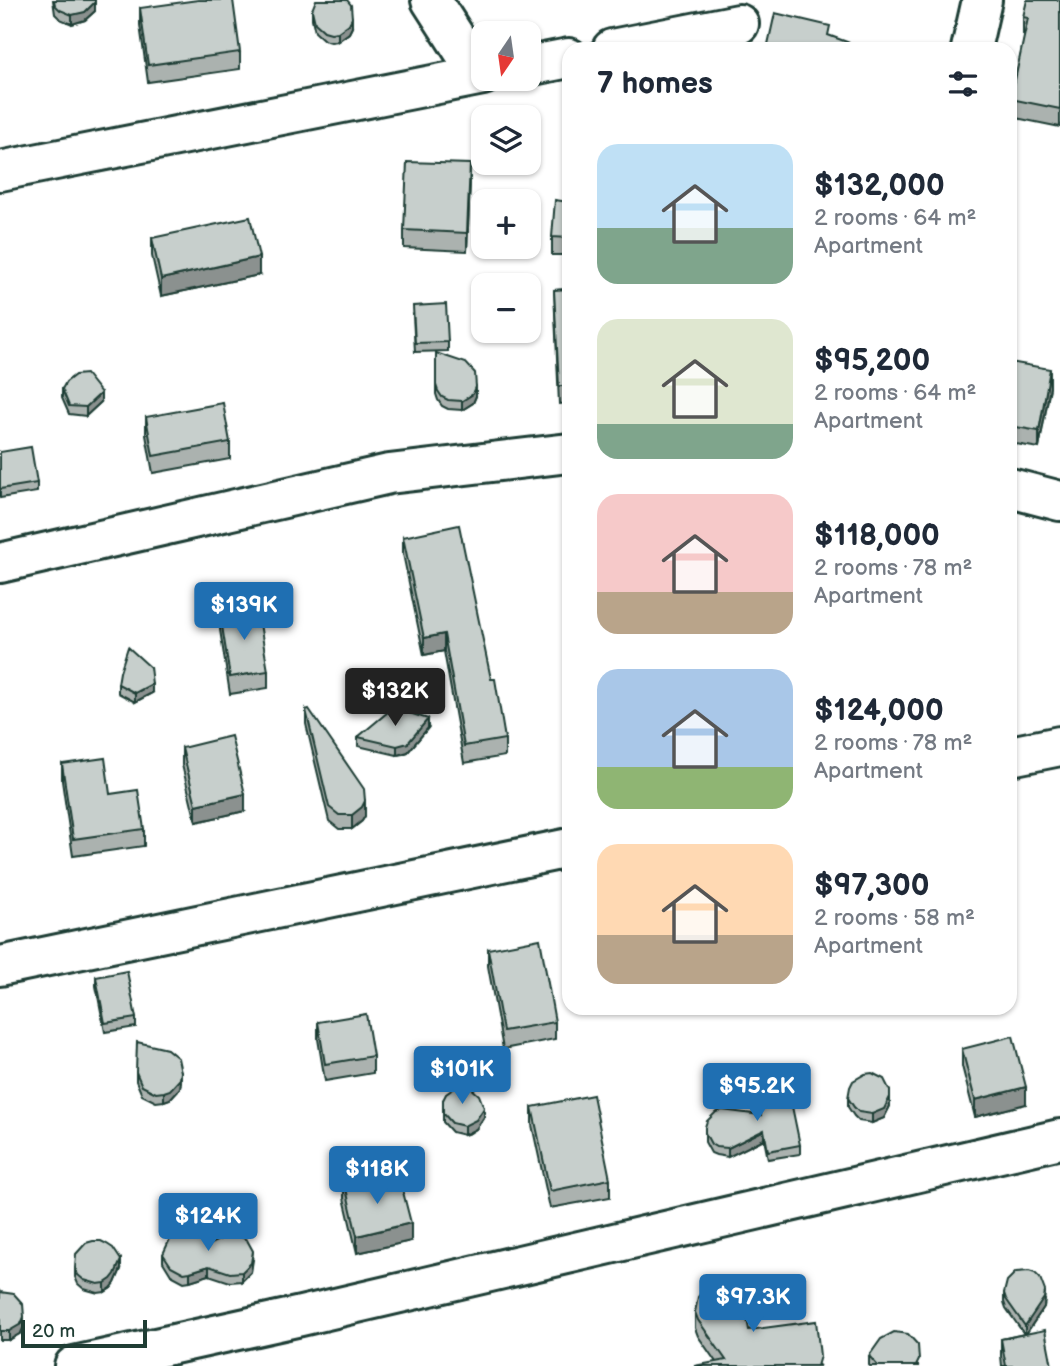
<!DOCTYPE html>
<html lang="en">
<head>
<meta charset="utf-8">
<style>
  :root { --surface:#fff; --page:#f2f2f3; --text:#1f2937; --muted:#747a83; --accent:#1f6fb2 }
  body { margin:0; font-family:"Balsamiq Sans",sans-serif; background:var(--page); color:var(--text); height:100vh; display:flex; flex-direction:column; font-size:26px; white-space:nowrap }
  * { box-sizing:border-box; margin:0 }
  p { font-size:23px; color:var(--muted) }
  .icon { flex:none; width:38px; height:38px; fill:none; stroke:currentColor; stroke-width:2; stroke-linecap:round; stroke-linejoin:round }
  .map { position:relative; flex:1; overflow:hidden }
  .drawer { position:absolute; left:562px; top:42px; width:455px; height:973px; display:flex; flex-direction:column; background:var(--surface); border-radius:21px; box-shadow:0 2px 5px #0004 }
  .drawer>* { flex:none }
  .needle { width:46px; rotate:193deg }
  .tools { position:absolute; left:471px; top:21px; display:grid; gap:14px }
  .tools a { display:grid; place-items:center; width:70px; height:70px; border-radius:14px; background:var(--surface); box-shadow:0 2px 5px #0004; font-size:35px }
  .scale { position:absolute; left:21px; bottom:18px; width:126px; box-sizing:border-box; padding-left:7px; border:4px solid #1f3d34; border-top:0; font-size:19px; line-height:24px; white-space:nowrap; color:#1f3d34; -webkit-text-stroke:5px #fff; paint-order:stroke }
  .price { position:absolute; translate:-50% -60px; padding:0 16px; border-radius:7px; background:var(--accent); color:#fff; font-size:23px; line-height:46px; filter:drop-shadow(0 2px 4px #0008) }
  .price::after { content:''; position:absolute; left:50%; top:42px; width:21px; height:16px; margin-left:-10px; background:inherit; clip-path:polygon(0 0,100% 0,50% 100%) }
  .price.current { background:#222; color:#fff }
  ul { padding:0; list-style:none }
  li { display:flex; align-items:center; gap:21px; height:175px; padding:0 35px }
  li span { display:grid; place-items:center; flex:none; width:196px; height:140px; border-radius:21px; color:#555 }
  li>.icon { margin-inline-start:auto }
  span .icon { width:84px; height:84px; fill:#fffc; stroke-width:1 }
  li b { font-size:30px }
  h2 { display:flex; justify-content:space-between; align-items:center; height:84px; padding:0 35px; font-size:30px }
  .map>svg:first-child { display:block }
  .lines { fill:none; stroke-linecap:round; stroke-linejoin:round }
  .street-casing { stroke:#1f3d34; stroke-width:44 }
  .street { stroke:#fff; stroke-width:38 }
  .wall { fill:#abb2af; stroke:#1f3d34; stroke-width:2 }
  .shaded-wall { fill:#8b918f; stroke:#1f3d34; stroke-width:2 }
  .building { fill:#c7cfcc; stroke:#1f3d34; stroke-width:2 }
</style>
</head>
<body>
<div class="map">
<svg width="1060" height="1366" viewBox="0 0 1060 1366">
  <rect width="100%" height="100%" fill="#fff"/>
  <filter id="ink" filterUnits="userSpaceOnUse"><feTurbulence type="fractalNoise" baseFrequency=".0143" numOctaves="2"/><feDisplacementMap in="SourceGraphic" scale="14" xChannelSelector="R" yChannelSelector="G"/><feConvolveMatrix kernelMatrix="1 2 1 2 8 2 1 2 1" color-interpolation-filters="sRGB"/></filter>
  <g filter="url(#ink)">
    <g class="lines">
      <!-- street casing -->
      <g class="street-casing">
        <path id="street" d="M431 0 479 75
          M612 49 739 24
          M971 49 982 0
          M528 66 569 58
          M0 171 483 75
          M1010 488 1060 501
          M0 563 389 474 569 453
          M1010 756 1060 746
          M0 966 569 848
          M74 1366 301 1316 1060 1139"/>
      </g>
      <!-- street -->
      <use href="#street" class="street"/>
    </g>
    <!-- wall -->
    <path class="wall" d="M53 0H95V11L85 20 72 24 60 19 55 14Z
      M1060 0V127L1011 117V99L1025 35H1023V17Z
      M140 8 240 52V69L148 82 140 25Z
      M312 10 352 27 349 33 338 41 331 42 324 40 315 32 312 19Z
      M470 181 467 251 404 248V230Z
      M569 202V255H552V237Z
      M152 238 259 275 161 296 152 256Z
      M569 289V403L559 404 554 290Z
      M413 315 448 342V351L415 352Z
      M436 353 476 396 473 403 462 410 448 409 442 406 438 400 436 394Z
      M1010 362 1050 387 1039 448 1010 443Z
      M62 389 101 402 86 416 69 414 62 398Z
      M146 417 230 442V459L153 473 146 435Z
      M0 452 37 483V492L0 498Z
      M403 537 491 679 505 739V756L464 763 444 651 424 655 403 554Z
      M220 613 268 671V688L230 694 220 630Z
      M118 684 152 693 135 702 118 693Z
      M306 710 365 816 362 821 352 829H339L329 821 306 724Z
      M428 728 408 752 403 754 397 755 358 746V737Z
      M182 748 245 811 196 822 182 765Z
      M62 764 110 794 144 829V846L73 856 62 781Z
      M488 949 555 1022V1039L503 1049 488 966Z
      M96 977 136 1018V1027L105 1032 96 986Z
      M318 1022 373 1056V1073L325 1081 318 1039Z
      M962 1049 1026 1104 975 1117 962 1066Z
      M136 1072 181 1081 180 1088 170 1099 164 1101 156 1102 142 1095 136 1081Z
      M890 1091V1106L884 1118 872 1123 859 1121 854 1116 848 1107V1098Z
      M757 1092 800 1145V1154L768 1159 764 1139 728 1157 716 1155 711 1153 705 1142V1127L759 1115 757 1101Z
      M443 1100 484 1117 476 1129 470 1133 464 1135 452 1132 443 1122Z
      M532 1107 610 1179V1197L550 1208 532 1125Z
      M344 1180 411 1241 357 1253 344 1198Z
      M210 1244 253 1260 251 1272 242 1281 230 1282 209 1275 190 1281 184 1282 171 1275 163 1262V1254Z
      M75 1268 121 1269 115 1283 111 1288 105 1292 98 1293 84 1289 78 1284 75 1277Z
      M0 1292 24 1326 21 1333 9 1340H0Z
      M1004 1293 1045 1300 1044 1307 1026 1334 1052 1366H1002L1001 1356V1339L1024 1334 1006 1308 1004 1302Z
      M695 1312 749 1330 820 1366 716 1362 698 1336 695 1328Z
      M869 1356 919 1366H870L869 1365Z"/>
    <!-- shaded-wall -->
    <path class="shaded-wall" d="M95 2V11L85 20 72 24V15Z
      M352 18V27L349 33 338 41V32Z
      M470 164V181L467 251V233Z
      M259 257V275L161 296V279Z
      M1050 369V387L1039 448V431Z
      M476 387V396L473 403 462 410V401Z
      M101 393V402L86 416V407Z
      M444 634V651L424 655V638Z
      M152 684V693L135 702V693Z
      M428 719V728L408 752 397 755V746Z
      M245 794V811L196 822V805Z
      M365 801V816L362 821 352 829V815Z
      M181 1072V1081L180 1088 170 1099 164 1101V1092Z
      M1026 1087V1104L975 1117V1100Z
      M890 1097V1106L884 1118 872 1123V1114Z
      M484 1108V1117L476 1129 464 1135V1126Z
      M764 1130V1139L728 1157V1148Z
      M411 1223V1241L357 1253V1236Z
      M253 1251 251 1272 242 1281V1272Z
      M121 1260V1269L115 1283 111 1288 105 1292V1283Z
      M209 1266V1275L190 1281V1272Z
      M1045 1291 1044 1307 1025 1335V1326Z
      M24 1317V1326L21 1333 9 1340V1331Z"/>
    <!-- building -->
    <path class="building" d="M54 0H95V2L85 12 72 15 60 10 55 5Z
      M198 0H233L240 52 148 65 140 8Z
      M316 0H347L351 5 352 18 349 24 338 32 331 33 324 31 315 23 312 10Z
      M1027 0H1060V109L1011 99 1028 18 1023 17Z
      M775 13 830 26 828 35 855 45 860 49H767Z
      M407 162 470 164 467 233 404 230Z
      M555 200 569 202V238L552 237Z
      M250 217 259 257 161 279 152 238Z
      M569 289V386H559L554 290Z
      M446 304 448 342 415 343 413 306Z
      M436 353 466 363 475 373 476 387 473 394 462 401 448 400 442 397 438 391 436 385Z
      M1010 362 1050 369 1039 431 1010 426Z
      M86 374 101 393 86 407 69 406 62 389 66 382 75 375Z
      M223 403 230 442 153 456 146 417Z
      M31 447 37 483 0 489V452Z
      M459 525 491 679H495L505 739 464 746 444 634 424 638 403 537Z
      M257 606 268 671 230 677 220 613Z
      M128 647 150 667 152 684 135 693 118 684 120 672Z
      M309 709 364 789 365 801 362 807 352 815H339L329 807 306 710Z
      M400 710 428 719 408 743 397 746 358 737 388 712Z
      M231 736 245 794 196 805 182 748Z
      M105 758 110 794 138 790 144 829 73 839 62 764Z
      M540 939 555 1022 503 1031 488 949Z
      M127 971 136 1018 105 1023 96 977Z
      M366 1014 373 1056 325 1064 318 1022Z
      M1013 1036 1026 1087 975 1100 962 1049Z
      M137 1042 167 1049 178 1058 181 1072 180 1079 170 1090 164 1092 156 1093 142 1086 136 1072Z
      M872 1073 884 1079 890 1091V1097L884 1109 872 1114 859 1112 854 1107 848 1098 850 1087 853 1081 865 1074Z
      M462 1086 471 1088 479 1095 484 1108 476 1120 464 1126 452 1123 443 1113V1100L446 1094 456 1087Z
      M788 1087 800 1145 768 1151 764 1130 728 1148 716 1147 711 1144 705 1133V1127L707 1121 716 1112 722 1110 761 1115 757 1092Z
      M593 1095 610 1179 550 1191 532 1107Z
      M344 1180 401 1184 411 1223 357 1236Z
      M188 1231 194 1233 210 1244 229 1235 236 1234 247 1240 253 1251 251 1263 242 1272 230 1273 209 1266 190 1272 184 1273 171 1266 163 1254 169 1241 174 1235 180 1232Z
      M93 1241H101L107 1244 113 1248 121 1260 115 1274 111 1279 105 1283 98 1284 84 1280 78 1275 75 1268 76 1254 86 1243Z
      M1029 1271 1035 1273 1040 1278 1045 1291 1044 1298 1025 1326 1006 1299 1004 1293 1007 1281 1016 1272Z
      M717 1284H725L733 1288 740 1293 744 1301 749 1330 816 1321 820 1356 817 1366H694L726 1360 698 1320 695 1312 698 1297 703 1291Z
      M0 1292 14 1294 23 1304 24 1317 21 1324 9 1331H0Z
      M1045 1330 1052 1366H1006L1001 1339Z
      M894 1332 908 1334 918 1345 919 1360 916 1366H878L869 1356 881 1339Z"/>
  </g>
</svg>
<div class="tools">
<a><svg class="needle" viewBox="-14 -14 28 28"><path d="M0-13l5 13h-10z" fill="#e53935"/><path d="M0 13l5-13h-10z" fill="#747a83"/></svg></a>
<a><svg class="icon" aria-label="layers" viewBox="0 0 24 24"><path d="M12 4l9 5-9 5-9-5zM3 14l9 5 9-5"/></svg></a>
<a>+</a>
<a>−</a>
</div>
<div class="scale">20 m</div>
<b class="price" style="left:244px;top:642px">$139K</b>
<b class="price current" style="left:395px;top:728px">$132K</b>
<b class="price" style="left:462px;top:1106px">$101K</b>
<b class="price" style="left:757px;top:1123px">$95.2K</b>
<b class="price" style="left:377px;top:1206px">$118K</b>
<b class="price" style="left:208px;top:1253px">$124K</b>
<b class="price" style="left:753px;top:1334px">$97.3K</b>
<section class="drawer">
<h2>7 homes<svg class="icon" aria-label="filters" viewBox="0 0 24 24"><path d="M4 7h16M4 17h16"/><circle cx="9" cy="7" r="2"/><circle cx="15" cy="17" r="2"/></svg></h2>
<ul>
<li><span style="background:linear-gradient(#bfe0f5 60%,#7fa58c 0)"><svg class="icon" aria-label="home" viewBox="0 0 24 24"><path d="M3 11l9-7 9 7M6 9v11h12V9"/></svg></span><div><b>$132,000</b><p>2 rooms · 64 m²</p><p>Apartment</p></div></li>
<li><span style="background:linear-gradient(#dfe7d0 75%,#7fa58c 0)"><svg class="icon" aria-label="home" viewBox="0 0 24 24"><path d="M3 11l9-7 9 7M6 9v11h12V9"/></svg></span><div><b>$95,200</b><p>2 rooms · 64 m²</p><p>Apartment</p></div></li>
<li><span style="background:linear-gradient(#f6c9c9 70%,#b9a48a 0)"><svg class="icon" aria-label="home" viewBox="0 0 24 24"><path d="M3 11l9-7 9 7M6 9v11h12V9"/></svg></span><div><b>$118,000</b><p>2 rooms · 78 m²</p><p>Apartment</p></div></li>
<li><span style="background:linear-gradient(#a9c7e8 70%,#8fb573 0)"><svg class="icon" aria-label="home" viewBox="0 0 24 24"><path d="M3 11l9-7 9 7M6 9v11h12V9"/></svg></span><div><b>$124,000</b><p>2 rooms · 78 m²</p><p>Apartment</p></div></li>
<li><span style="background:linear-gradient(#ffd9b3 65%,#b9a48a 0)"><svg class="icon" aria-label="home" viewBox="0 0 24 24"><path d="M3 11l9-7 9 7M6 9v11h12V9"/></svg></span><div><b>$97,300</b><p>2 rooms · 58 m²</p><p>Apartment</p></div></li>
</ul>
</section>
</div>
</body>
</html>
